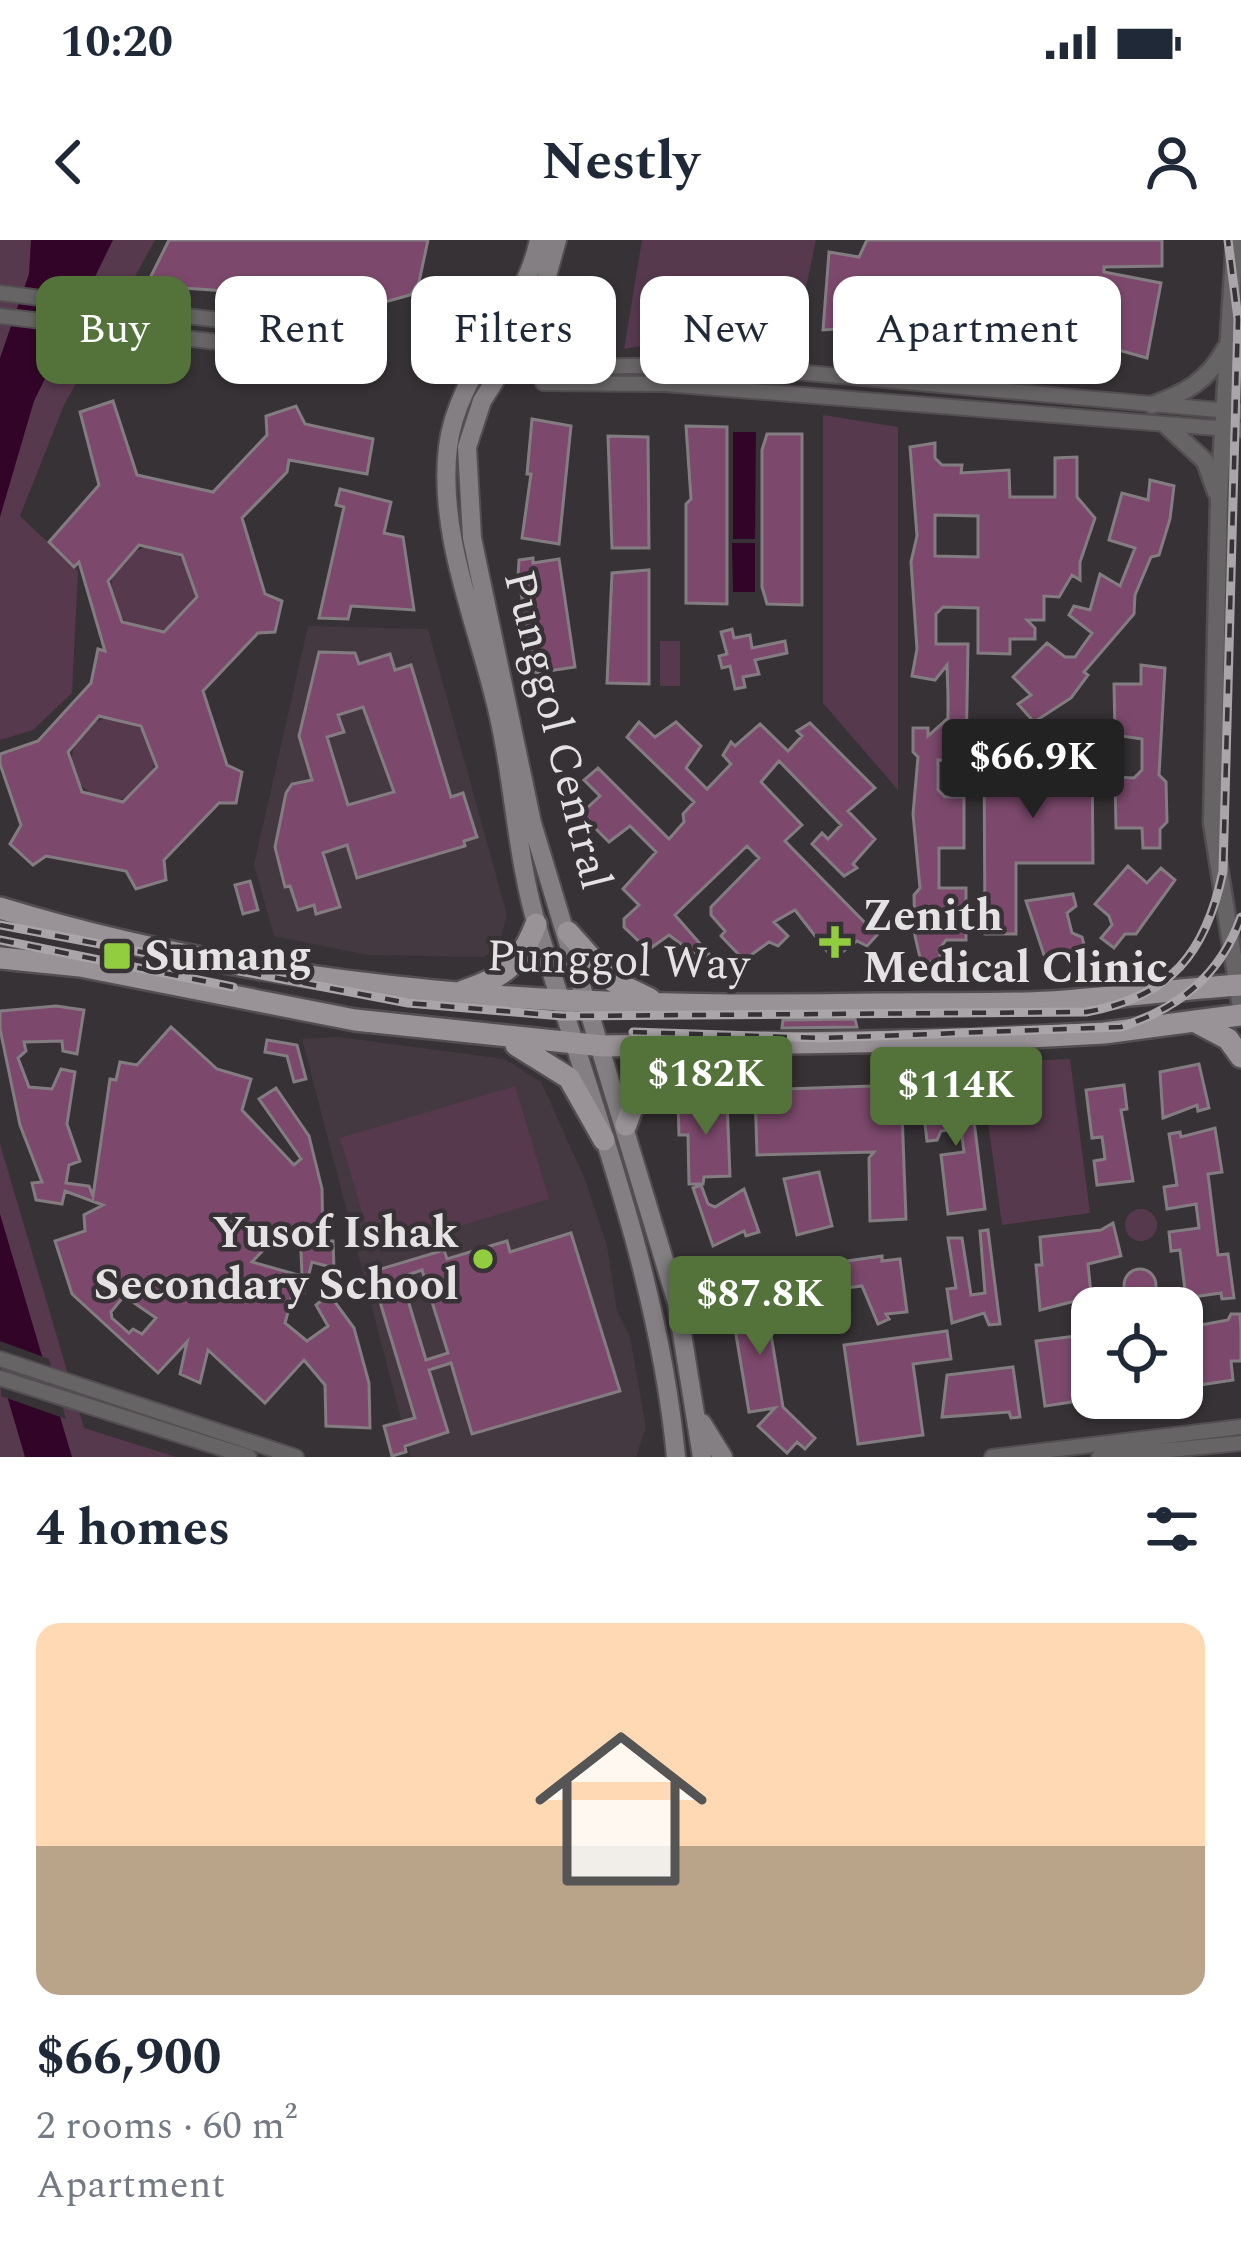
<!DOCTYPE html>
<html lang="en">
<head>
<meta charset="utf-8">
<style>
  :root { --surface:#fff; --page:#f6f6f7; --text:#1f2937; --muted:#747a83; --line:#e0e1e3; --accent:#53733b }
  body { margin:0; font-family:Spectral,serif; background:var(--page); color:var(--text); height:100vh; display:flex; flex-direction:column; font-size:45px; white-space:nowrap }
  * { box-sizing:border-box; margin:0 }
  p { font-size:39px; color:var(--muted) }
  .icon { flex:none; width:66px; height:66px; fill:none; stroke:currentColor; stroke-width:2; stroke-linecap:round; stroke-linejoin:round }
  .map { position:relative; height:1217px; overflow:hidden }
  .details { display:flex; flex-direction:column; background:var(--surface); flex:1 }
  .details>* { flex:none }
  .guide { position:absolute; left:36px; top:36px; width:1170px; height:108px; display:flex; gap:24px }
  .tools { position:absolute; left:1071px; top:1047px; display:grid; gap:24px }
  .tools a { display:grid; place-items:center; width:132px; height:132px; border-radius:24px; background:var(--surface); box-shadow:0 3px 9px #0004; font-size:60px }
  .price { position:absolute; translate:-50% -102px; padding:0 27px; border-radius:12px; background:var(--accent); color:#fff; font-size:39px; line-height:78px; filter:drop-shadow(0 3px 6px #0008) }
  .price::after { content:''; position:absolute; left:50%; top:72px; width:36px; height:27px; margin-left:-18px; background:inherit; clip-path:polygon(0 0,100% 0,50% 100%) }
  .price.on { background:#222; color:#fff }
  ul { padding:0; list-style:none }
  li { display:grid; align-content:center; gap:24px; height:636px; padding:0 36px }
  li+li { border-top:3px solid var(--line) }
  li span { display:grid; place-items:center; height:372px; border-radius:24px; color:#555 }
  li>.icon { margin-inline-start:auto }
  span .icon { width:216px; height:216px; fill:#fffc; stroke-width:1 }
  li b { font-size:51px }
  h2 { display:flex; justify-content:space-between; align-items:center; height:144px; padding:0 36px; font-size:51px }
  .pill { padding:0 42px; border-radius:24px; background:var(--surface); box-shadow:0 3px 9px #0004; font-size:42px; line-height:108px }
  .pill.on { background:var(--accent); color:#fff }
  .status { display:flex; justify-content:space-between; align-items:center; height:84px; padding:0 60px; background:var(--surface); direction:ltr }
  .status svg { height:33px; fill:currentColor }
  header { display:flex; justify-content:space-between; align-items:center; height:156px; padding:0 36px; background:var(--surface); font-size:54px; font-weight:700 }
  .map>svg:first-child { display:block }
  .built { fill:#443940 }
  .green { fill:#57394d }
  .water { fill:#320528 }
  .pier { fill:#373235 }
  .building { fill:#7c496c; stroke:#837d81; stroke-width:3; fill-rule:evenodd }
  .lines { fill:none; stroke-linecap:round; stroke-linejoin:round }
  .minor-casing { stroke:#534e51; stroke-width:18 }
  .tertiary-casing { stroke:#534e51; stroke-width:21 }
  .secondary-casing { stroke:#534e51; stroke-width:22 }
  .primary-casing { stroke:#534e51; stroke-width:26 }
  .minor { stroke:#676466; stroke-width:14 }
  .tertiary { stroke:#676466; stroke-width:16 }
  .secondary { stroke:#837f82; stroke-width:18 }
  .primary { stroke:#999397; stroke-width:21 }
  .rail-casing { stroke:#a9a5a8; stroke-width:9 }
  .rail { stroke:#373235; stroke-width:4.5; stroke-dasharray:14; stroke-linecap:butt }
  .poi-dot { fill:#92cd3f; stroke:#373235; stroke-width:4.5 }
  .labels { text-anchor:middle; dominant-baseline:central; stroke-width:9; stroke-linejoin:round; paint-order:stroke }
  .street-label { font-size:45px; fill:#e5e2e4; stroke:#373235 }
  .poi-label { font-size:45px; font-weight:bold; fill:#e5e2e4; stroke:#373235; text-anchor:start }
</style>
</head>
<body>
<div class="status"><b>10:20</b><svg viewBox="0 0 49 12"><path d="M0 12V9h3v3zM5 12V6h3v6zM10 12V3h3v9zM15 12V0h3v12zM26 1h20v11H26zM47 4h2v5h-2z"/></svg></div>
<header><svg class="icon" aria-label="back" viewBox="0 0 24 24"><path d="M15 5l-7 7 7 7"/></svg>Nestly<svg class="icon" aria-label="person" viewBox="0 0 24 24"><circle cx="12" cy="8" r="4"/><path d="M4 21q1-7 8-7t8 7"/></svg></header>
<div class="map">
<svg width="1241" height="1217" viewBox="0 0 1241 1217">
  <rect width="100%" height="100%" fill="#373235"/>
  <!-- built -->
  <path class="built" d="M308 386 428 389 507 675 499 706 484 717 367 715 274 696 254 625Z
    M338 797 505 819 541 842 584 937 607 1006 617 1071 630 1097 646 1187 636 1217H411L302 799Z"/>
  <!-- green -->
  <path class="green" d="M0 0H155L64 165 20 276 78 331 72 453 33 490 0 500Z
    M642 0H816L793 108 702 96 624 109Z
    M823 175 898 187V550L823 463Z
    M111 349a42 42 0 1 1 84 0a42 42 0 1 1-84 0Z
    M660 401H680V446H660Z
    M72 519a41 41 0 1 1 82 0a41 41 0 1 1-82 0Z
    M1070 819 1090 973 1002 985 980 823Z
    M515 846 549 959 374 1012 340 898Z
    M0 904 84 1188 176 1217H0Z
    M1125 985a16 16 0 1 1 32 0a16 16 0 1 1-32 0Z"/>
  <!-- water -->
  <path class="water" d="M31 0H113L34 161 0 277V118L29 34Z
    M733 192H756L755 299H733Z
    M732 303H755V352H733Z
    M0 974 72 1217H25L0 1132Z"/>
  <!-- pier -->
  <path class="pier" d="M0 1101 49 1119 66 1179 1 1156Z"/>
  <!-- building -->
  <path class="building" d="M169 0H428L419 42 410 55 385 62 168 47 150 38Z
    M867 0H1162V26L1104 27V32L1161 43 1147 118 1115 109H1022L867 94 856 88 823 90 829 12 859 17Z
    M113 161 137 235 213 252 267 195 266 176 296 166 305 184 373 199 367 234 289 220 287 232 242 278 265 354 282 361 275 392 258 393 203 451 227 525 242 532 236 563H219L164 620 166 640 136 649 126 631 46 616 33 625 10 604 21 585 0 524V514L38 501 91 443 98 409 105 411 79 322 74 327 49 302 99 245 80 172ZM139 305 182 315 197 357 164 392 122 382 108 341ZM99 476 141 486 157 527 123 562 82 552 68 512Z
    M532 179 571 186 559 304 522 298 531 234H527Z
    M686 186 727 187V364L686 363V264L691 259Z
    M767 194H802V365L767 364 762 347V210Z
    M608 196 648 197 649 308H612Z
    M935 203V218L942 225H962L961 233 1009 230 1010 257H1055V218L1077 217V257L1095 278 1080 322V340L1072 335 1059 357 1044 356V380H1027L1035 388V399H1010V414L978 413V368L943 367 936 374V404H968L966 521 938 520V550L945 557H964V608H939V648H966V700H946L940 708V722H921L915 696 914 655 920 648 913 574 918 517 913 512V488H928V496L948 478V456L947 425 935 440 912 436 917 409 911 322 917 296 910 207ZM935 275 978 276V317L935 316Z
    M1150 240 1174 246 1170 279 1159 315 1151 317 1135 355 1134 374 1084 432 1088 435 1071 458 1034 482 1018 464 1031 455 1013 437 1047 403 1065 417H1075L1082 407 1092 393 1069 375 1074 366 1090 370 1100 334 1120 346 1135 308 1109 300 1122 253 1148 260Z
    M340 249 391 262 384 293 403 297 414 370 351 366 348 379 319 378 344 267 336 265Z
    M533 318V323L559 319 575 427 535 433 518 336 519 320Z
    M649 330V444L607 443 612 333Z
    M732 389 734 398 750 395 752 408 785 401 787 413 755 420 759 434 743 437 745 447 735 449 730 426 722 428 719 416 727 414 721 392Z
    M319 412 355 413 359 424 390 414 395 430 411 425 451 557 463 553 477 597 464 601 465 606 357 638 347 605 323 613 340 667 316 674 314 665 298 670 290 646 285 647 275 607 286 553 292 544 312 540 299 496ZM363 467 394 552 348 565 327 497 344 492 338 475Z
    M1141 425 1165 428 1159 535 1166 542 1167 582 1160 589V608H1143L1142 588H1116L1115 537 1134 538 1142 530V499L1115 495 1114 444H1141Z
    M639 482 655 497 676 482 701 506 686 528 707 549 731 524 723 515 731 502 735 506 760 484 788 511 802 496 797 491 810 483 875 548 848 571 875 599 853 624 857 628 844 636 812 604 822 593 828 599 841 585 779 521 761 542 802 585 785 601 877 695 867 706 857 701 833 719 795 670 774 682 788 696 778 706 769 702 744 720 721 696 725 691 711 675V667L759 618 747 606 675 675 709 714 703 720 669 695 648 710 624 687V679L639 665 623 649 656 612 630 586 609 602 585 578V570L600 556 584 540 598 528 669 599 684 582 683 574 694 562 627 497Z
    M984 510H1092L1093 623H1016V694H985Z
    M1128 626 1147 643 1161 628 1175 640 1136 694H1125L1114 708 1101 698 1112 685 1109 676 1095 664Z
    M250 641 258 670 243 674 235 645Z
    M1073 654 1076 666 1067 673 1072 693 1082 697 1085 708 1045 718 1026 661Z
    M56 766 84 770 77 814 63 811 62 801 24 802 26 811 18 818 29 847 52 849 61 829 75 832 67 884 80 921 69 925 66 943 89 946 93 956 110 839 116 840 120 822 137 825 171 787 217 829 251 839 242 870 294 925 301 919 259 859 276 848 309 896 322 949 323 1001H333L334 1028 312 1022 304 1053 294 1050 285 1083 307 1101 328 1086 316 1065 329 1054 354 1088 369 1143 370 1188 326 1186 325 1145 304 1120 265 1163 208 1110 200 1143 180 1134 187 1102 158 1133 72 1054 55 1001 85 991 84 975 103 965 65 951 62 964 36 960 32 943 42 942 20 885 0 789V771ZM275 989H300L302 1036 252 1022 275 998ZM124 1056 156 1078 142 1094 133 1089 129 1093 112 1078 111 1072Z
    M855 779 857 787 782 788 783 780Z
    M267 800 297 805 306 839 294 842 287 816 265 812Z
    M1199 824 1209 868 1198 871 1197 865 1163 878 1160 832Z
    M901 845 906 979 870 981 869 918 874 912 757 915 755 850Z
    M1124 845 1127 869 1121 870 1133 941 1097 945 1094 921 1105 919 1102 897 1092 898 1086 850Z
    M930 848 937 857 970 849 985 969 948 974 941 915 964 912 961 888 941 891 937 900 927 901 921 850Z
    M727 860 730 936 704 937 703 944H689L688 895H679L678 861Z
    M1215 888 1222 932 1208 934 1218 1015 1228 1014 1234 1058 1222 1059 1221 1053 1186 1058 1180 1010 1171 1011 1169 992 1199 988 1196 964 1167 969 1164 947 1177 945 1169 894 1180 892 1181 897Z
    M819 932 832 986 797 995 784 939Z
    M701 945 708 964 715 967 744 949 759 992 746 996 744 991 713 1006 693 948Z
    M1113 983 1121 1016 1088 1024 1092 1064 1079 1065V1060L1040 1070 1036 1025H1042L1040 997 1101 990Z
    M988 990 1000 1084 989 1085 984 1073 952 1083 947 1049 956 1048 948 998H962L971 1055 985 1053 980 991Z
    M571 993 620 1151 472 1194 451 1123 429 1130 448 1192 405 1206 406 1212 392 1216 384 1186 415 1178 371 1032 444 1010 447 1019 507 1001 510 1012ZM422 1030 448 1113 426 1120 401 1037Z
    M882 1016V1021L900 1019 907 1072 886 1074 889 1079 878 1084 862 1046 830 1050V1068L821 1072 802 1030 812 1026 817 1033 840 1022Z
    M760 1028 783 1167 815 1198 805 1209 797 1202 787 1213 758 1186 775 1168 749 1172 730 1059 724 1060 720 1034Z
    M1124 1045a16 16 0 1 1 32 0a16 16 0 1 1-32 0Z
    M1231 1074H1240L1241 1092V1121H1231L1233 1140 1200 1145 1189 1080 1201 1079V1085L1228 1080Z
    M947 1091 951 1119 913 1124 923 1195 858 1204 844 1105Z
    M1092 1094V1159L1045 1166 1036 1101Z
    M1013 1127 1020 1177 1011 1178 1009 1172 942 1177 947 1135Z"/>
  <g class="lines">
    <!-- minor casing -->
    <g class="minor-casing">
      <path id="minor" d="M0 53 260 85 265 97 259 107 0 76
        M1241 172 718 125 546 127 543 143 665 144 1241 190
        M0 1119 296 1217
        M0 1138 249 1217
        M992 1217 1241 1187
        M1099 1217 1241 1203"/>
    </g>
    <!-- tertiary casing -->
    <g class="tertiary-casing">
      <path id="tertiary" d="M1235 0 1219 258 1212 583 1241 767
        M1152 165C1185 153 1208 141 1225 109
        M1167 186 1205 221 1216 252"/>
    </g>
    <!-- secondary casing -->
    <g class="secondary-casing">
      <path id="secondary" d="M539 0C523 75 457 132 448 207 438 291 474 376 494 456 514 532 515 614 538 689 591 862 659 1036 676 1217
        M557 0 536 75 482 161 467 207 472 298 532 583 677 1063 702 1217
        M702 1183 723 1217"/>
    </g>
    <!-- primary casing -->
    <g class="primary-casing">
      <path id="primary" d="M0 668C282 755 584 770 877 764 934 763 993 765 1050 762 1114 758 1177 749 1241 745
        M568 692 611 740 650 759
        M0 718 80 726 355 780 603 806 974 800 1104 793 1241 775
        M463 751C503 738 521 724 536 684
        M1194 781 1228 799 1241 817
        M516 805 569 838 604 900
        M626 885 644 835 690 811"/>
    </g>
    <!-- minor -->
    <use href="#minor" class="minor"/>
    <!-- tertiary -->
    <use href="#tertiary" class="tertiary"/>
    <!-- secondary -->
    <use href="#secondary" class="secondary"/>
    <!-- primary -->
    <use href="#primary" class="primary"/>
    <!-- rail casing -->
    <g class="rail-casing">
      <path id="rail" d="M0 685 408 763 562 776 1086 772C1171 757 1206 713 1223 631L1238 79 1228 0
        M0 700 233 747
        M633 792 822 798 1121 787C1179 768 1220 736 1241 677"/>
    </g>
    <!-- rail -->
    <use href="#rail" class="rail"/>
  </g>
  <!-- markers -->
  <g class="poi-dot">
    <path d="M829 684h12v12h12v12h-12v12h-12v-12h-12v-12h12z"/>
    <rect x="102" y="701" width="30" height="30" rx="6"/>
    <circle cx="483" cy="1019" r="12"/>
  </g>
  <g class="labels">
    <!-- street labels -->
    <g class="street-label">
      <text transform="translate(557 490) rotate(76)">Punggol Central</text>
      <text transform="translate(618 721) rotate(2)">Punggol Way</text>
    </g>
    <!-- poi labels -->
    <g class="poi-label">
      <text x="862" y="676">Zenith<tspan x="862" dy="52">Medical Clinic</tspan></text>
      <text x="144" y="716">Sumang</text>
      <text x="459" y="993" text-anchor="end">Yusof Ishak<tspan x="459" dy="52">Secondary School</tspan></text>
    </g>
  </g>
</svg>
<div class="tools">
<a><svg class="icon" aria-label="locate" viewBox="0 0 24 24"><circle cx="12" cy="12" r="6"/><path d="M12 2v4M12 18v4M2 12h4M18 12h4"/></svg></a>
</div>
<b class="price on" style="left:1033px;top:581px">$66.9K</b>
<b class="price" style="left:706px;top:898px">$182K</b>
<b class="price" style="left:956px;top:909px">$114K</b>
<b class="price" style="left:760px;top:1118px">$87.8K</b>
<div class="guide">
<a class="pill on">Buy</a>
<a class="pill">Rent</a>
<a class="pill">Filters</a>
<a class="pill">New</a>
<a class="pill">Apartment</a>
</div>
</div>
<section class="details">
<h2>4 homes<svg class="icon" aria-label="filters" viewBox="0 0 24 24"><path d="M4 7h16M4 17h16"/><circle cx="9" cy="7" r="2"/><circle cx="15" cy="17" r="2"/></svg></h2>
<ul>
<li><span style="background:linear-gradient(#ffd9b3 60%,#b9a48a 0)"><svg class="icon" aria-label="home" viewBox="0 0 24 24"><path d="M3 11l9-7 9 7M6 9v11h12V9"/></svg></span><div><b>$66,900</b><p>2 rooms · 60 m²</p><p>Apartment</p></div></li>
</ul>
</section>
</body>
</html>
